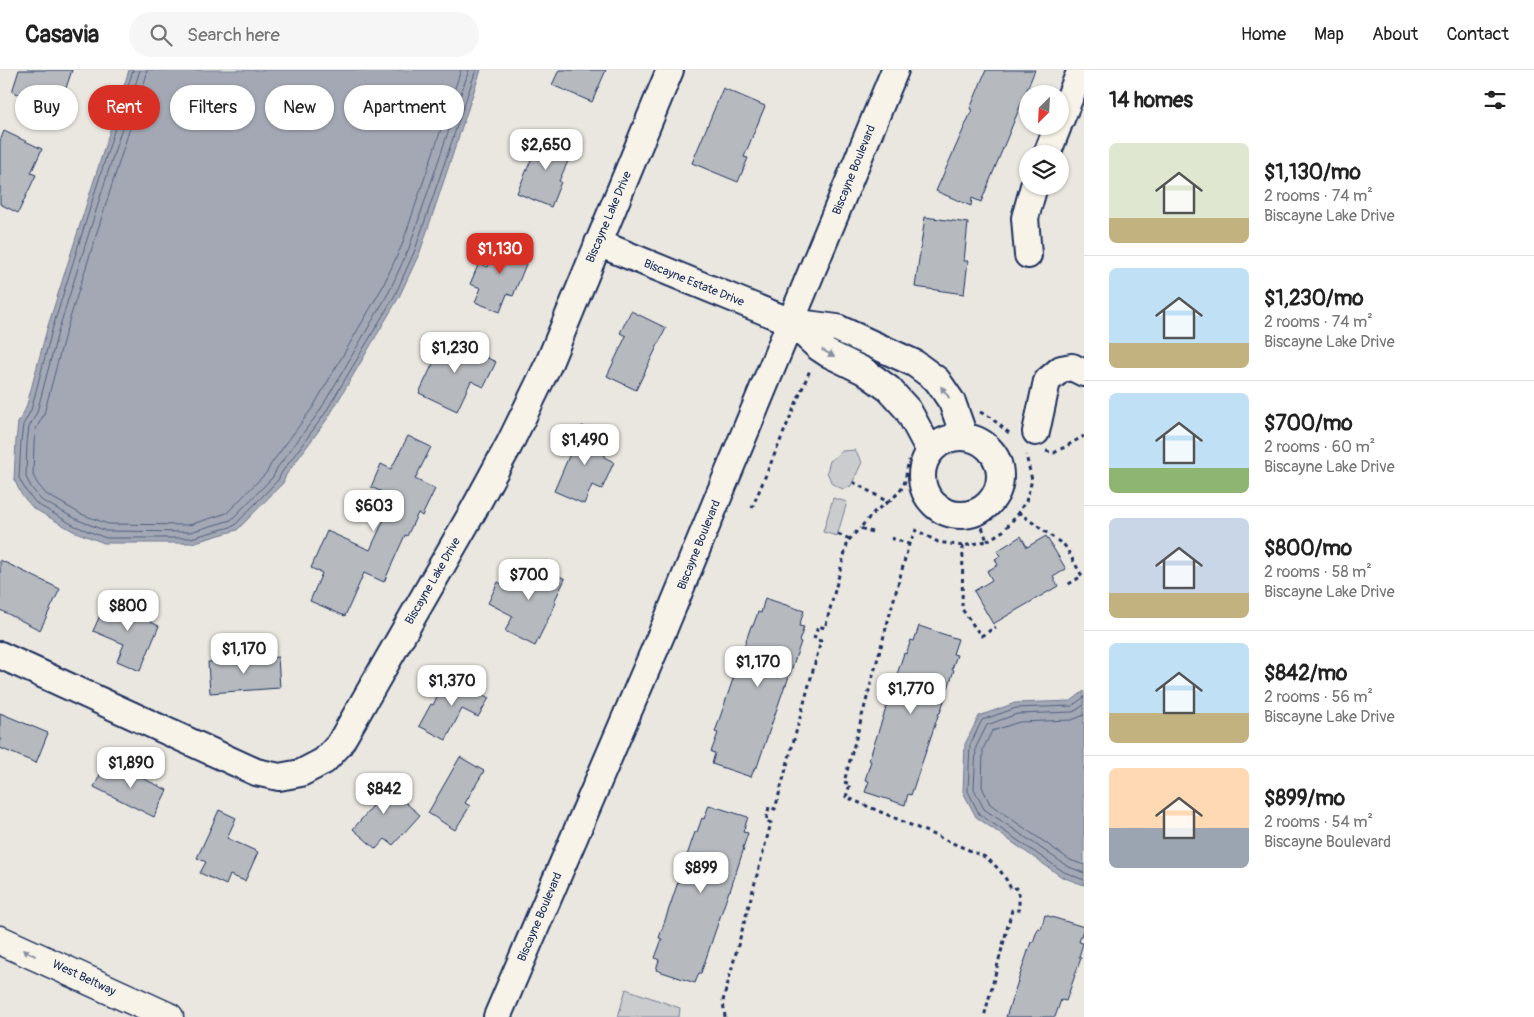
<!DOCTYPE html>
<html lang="en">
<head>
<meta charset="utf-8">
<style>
  :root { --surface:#fff; --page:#f6f6f6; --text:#222; --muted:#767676; --line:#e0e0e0; --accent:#d93025 }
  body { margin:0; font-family:Pangolin,sans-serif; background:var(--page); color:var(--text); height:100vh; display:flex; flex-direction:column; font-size:19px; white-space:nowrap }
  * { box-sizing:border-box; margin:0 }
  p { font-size:16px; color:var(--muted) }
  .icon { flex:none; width:28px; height:28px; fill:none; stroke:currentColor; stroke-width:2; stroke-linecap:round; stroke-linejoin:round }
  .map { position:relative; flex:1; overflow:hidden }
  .panel { display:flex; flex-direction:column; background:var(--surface); width:450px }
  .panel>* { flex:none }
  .guide { position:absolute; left:15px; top:15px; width:475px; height:45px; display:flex; gap:10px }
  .needle { width:32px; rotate:204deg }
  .tools { position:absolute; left:1019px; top:15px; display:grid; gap:10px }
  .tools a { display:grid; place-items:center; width:50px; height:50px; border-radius:50%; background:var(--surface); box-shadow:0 1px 4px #0004; font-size:25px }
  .price { position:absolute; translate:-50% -42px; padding:0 11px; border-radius:10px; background:#fff; color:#222; font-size:16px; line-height:32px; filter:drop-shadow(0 1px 2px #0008) }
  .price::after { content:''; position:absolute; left:50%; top:30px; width:15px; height:11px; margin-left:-8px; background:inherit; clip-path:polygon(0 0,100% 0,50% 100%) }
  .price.on { background:var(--accent); color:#fff }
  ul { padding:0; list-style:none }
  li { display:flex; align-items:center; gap:15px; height:125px; padding:0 25px }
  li+li { border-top:1px solid var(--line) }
  li span { display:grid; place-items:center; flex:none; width:140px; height:100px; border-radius:8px; color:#555 }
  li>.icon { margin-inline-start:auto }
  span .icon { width:60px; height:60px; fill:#fffc; stroke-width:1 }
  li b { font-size:21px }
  h2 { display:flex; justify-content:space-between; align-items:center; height:60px; padding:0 25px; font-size:21px }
  .chip { padding:0 18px; border-radius:22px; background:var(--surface); box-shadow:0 1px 4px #0004; font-size:18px; line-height:45px }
  .chip.on { background:var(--accent); color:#fff }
  header { display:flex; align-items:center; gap:30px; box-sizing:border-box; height:70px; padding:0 25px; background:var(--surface); border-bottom:1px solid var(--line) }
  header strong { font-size:24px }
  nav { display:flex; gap:28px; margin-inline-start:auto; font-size:18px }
  .search { width:350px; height:45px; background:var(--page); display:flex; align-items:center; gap:12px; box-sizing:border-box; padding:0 18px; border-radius:28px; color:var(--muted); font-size:19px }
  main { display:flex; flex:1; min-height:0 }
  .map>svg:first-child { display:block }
  .green { fill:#cbcccd; stroke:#737e96 }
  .water { fill:#a3a8b4; stroke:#6d7892 }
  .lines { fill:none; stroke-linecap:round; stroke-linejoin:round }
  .shore { stroke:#515f80; stroke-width:1 }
  .building { fill:#b6babf; stroke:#1b2f5e }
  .minor-casing { stroke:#1b2f5e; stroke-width:30 }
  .highway-casing { stroke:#1b2f5e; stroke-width:31 }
  .path { stroke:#1b2f5e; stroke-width:3; stroke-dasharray:4 4; stroke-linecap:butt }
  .minor { stroke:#f7f3e8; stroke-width:26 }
  .highway { stroke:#f7f3e8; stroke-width:28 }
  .oneway { fill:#8991a3 }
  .labels { text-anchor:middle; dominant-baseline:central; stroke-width:4.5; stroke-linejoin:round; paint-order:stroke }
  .street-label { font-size:12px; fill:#1b2f5e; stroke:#f7f3e8 }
</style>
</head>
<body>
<header>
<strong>Casavia</strong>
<div class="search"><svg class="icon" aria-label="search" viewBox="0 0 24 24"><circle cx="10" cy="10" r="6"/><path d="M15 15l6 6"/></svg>Search here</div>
<nav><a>Home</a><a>Map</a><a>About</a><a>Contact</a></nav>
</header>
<main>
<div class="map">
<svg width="1084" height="947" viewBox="0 0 1084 947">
  <rect width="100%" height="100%" fill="#eae7e0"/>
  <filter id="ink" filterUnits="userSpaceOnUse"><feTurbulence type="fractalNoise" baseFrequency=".02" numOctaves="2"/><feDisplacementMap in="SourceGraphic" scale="10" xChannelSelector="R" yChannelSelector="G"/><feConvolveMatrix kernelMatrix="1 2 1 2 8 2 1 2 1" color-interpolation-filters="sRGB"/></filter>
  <g filter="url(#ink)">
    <!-- green -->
    <path class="green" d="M855 380 862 392 851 416 843 419 832 414 827 402 830 391 842 381Z
      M833 428 847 432 837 466 823 462Z
      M626 919 680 938 679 947H618Z"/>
    <!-- water -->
    <path class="water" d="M129 0H481L420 182 399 227 328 348 286 405 283 413 237 460 192 473H104L73 461 33 438 21 424 14 409 16 371 18 353 26 338 47 259Z
      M1084 621V815L1062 807 976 747 963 722 965 674 979 646 1015 633 1071 631Z"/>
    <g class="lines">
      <!-- shore -->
      <path class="shore" d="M133 0 52 260 31 340 23 355 21 371 19 408 26 421 37 434 75 456 106 468H191L234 456 278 410 282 402 324 345 395 225 415 180 476 0
        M140 0 58 262 37 342 29 357 27 372 26 407 31 417 41 430 78 450 106 461 190 462 231 450 273 407 277 398 319 342 389 222 409 178 469 0
        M147 0 146 7 65 264 44 344 36 359 34 373 33 405 37 413 46 424 81 444 108 454 189 455 227 443 267 402 271 394 313 337 382 218 402 175 461 0
        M1084 627 1072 636 1016 638 982 650 970 675 968 721 979 744 1064 802 1084 810
        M1084 635 1073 642 1017 644 987 655 976 677 974 719 984 739 1067 796 1084 803
        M1084 645 1072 650 1019 652 992 661 983 679 982 717 990 734 1070 790 1084 795"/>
    </g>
    <!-- building -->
    <path class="building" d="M19 0H72L64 24 53 20 49 33 12 22Z
      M559 0H606L592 32 552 15Z
      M986 0H1035L981 132 972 128 971 136 936 121 972 40 970 39Z
      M723 18 765 36 744 87 748 88 738 112 692 93Z
      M4 61 42 79 31 103 36 105 18 143 0 134V71Z
      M542 64 574 78 559 111 561 112 551 137 517 123Z
      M925 147 968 153 964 191H968L964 224 915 217Z
      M500 170 531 182 513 226 507 224 500 242 475 232 481 218 470 214 479 193 488 197Z
      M631 241 666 258 636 320 607 306 626 266 620 263Z
      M445 268 496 292 484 317 471 311 457 341 419 323Z
      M582 356 612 369 604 387 614 392 602 419 592 415 584 434 554 421Z
      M408 366 431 377 415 409 435 419 422 446 418 443 407 466 405 465 384 512 364 503 345 546 310 531 322 503 311 498 327 461 370 480 387 443 378 440 386 424 371 417 381 394 391 399Z
      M1021 466 1027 477 1046 466 1066 499 1053 507 1058 516 993 554 974 521 992 510 987 501 998 495 995 489 1000 486 997 481Z
      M526 489 565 509 554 532 556 533 535 576 505 561 513 546 488 533 498 512 511 519Z
      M0 490 60 519 40 560 0 540Z
      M765 528 804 541 799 556 804 557 799 571 801 572 786 615H785L757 697H755L751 707 712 694 715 683 711 682 718 663 715 662 751 556H753L758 542 761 543Z
      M106 532 128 541 131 534 152 543 149 551 159 556 140 601 117 591 124 574 93 561Z
      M919 556 958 569 953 584 957 585 952 599 954 600 940 643H939L911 725 908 724 905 735 865 722 869 711 865 710 871 691 869 690 904 583 906 584 911 570 914 571Z
      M278 587 280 618 210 623 208 592Z
      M448 606 489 628 478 647 462 639 446 670 419 656 431 634 433 635Z
      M0 643 48 663 36 693 0 678Z
      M460 687 484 701 465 733 470 736 455 760 428 743Z
      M107 691 167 720 154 747 94 717Z
      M373 705 420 745 393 775 385 769 376 779 353 759 372 737 357 724Z
      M709 735 748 747 743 762 748 763 743 778H744L730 821H729L701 903H699L695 913 656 900 659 890 655 888 662 869 659 868 695 762H697L702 748 704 749Z
      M219 740 236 748 227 768 258 782 245 811 230 805 226 815 200 803 206 792 197 788Z
      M1045 845 1084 857 1079 872 1083 873 1079 887 1081 888 1066 931 1061 930 1055 947H1006L1031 872H1033L1038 858 1041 859Z"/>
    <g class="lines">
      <!-- minor casing -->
      <g class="minor-casing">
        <path id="minor" d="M1060 51 1081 0
          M1047 84 1058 56
          M598 173 791 252 837 258 914 293 937 310 952 332 964 366
          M1028 185 1025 148 1034 116
          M791 252 818 277 827 283 864 301 889 319 908 340 930 381
          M1036 362 1047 311 1061 299 1072 297 1084 303
          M922 406a39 39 0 1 1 78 0a39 39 0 1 1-78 0Z
          M0 585 256 702 279 707 301 703 324 691 339 675 472 443 509 375 549 293 670 0
          M497 947 664 558 895 0"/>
      </g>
      <!-- highway casing -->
      <g class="highway-casing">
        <path id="highway" d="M0 870 169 947"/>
      </g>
      <!-- path -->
      <path class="path" d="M980 342 990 347 1009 363
        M1046 381 1054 383 1084 366
        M853 412 888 432 875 441 860 458 872 462
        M888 432C909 415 903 414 909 390
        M752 438 810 300
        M977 442 987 471 963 476 938 472 916 460 909 474 844 712 850 714 846 727 985 787C997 796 1005 805 1011 819L1017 818 1019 828V840H1012L984 947
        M1018 442 1065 476 1082 506 1067 515
        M838 464 850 469
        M891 468 909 474
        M987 471 1003 461 1013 450 1026 431 1032 410 1026 385
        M963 476 962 539 981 566 996 557
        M725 947 723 931 771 753 766 751 769 737 775 739 821 571 814 569 818 556 825 558 848 471 860 458"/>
      <!-- minor -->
      <use href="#minor" class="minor"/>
      <!-- highway -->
      <use href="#highway" class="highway"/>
    </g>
    <!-- one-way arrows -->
    <defs><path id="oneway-solid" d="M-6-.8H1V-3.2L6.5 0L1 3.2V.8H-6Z" transform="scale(1.25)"/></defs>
    <g class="oneway">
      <use href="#oneway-solid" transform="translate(828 283) rotate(29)"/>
      <use href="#oneway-solid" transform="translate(945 322) rotate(-126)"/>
      <use href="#oneway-solid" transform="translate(29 883) rotate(-155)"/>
    </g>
  </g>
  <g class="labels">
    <!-- street labels -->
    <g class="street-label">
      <text transform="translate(854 100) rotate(-68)">Biscayne Boulevard</text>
      <text transform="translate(609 147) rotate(-67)">Biscayne Lake Drive</text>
      <text transform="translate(694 213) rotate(22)">Biscayne Estate Drive</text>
      <text transform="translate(699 475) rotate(-68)">Biscayne Boulevard</text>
      <text transform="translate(433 511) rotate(-60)">Biscayne Lake Drive</text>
      <text transform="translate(540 847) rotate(-67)">Biscayne Boulevard</text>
      <text transform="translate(84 908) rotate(25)">West Beltway</text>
    </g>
  </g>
</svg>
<div class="tools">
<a><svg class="needle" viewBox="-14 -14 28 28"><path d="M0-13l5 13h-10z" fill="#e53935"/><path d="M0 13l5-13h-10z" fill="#767676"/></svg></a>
<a><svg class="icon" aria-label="layers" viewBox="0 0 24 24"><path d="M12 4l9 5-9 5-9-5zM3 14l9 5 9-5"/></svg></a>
</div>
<b class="price" style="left:546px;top:101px">$2,650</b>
<b class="price on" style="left:500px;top:205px">$1,130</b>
<b class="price" style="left:455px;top:304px">$1,230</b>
<b class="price" style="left:585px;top:396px">$1,490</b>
<b class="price" style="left:374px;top:462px">$603</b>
<b class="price" style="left:529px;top:531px">$700</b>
<b class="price" style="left:128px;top:562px">$800</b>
<b class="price" style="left:244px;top:605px">$1,170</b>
<b class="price" style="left:758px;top:618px">$1,170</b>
<b class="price" style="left:452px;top:637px">$1,370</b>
<b class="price" style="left:911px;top:645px">$1,770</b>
<b class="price" style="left:131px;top:719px">$1,890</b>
<b class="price" style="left:384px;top:745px">$842</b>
<b class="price" style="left:701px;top:824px">$899</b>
<div class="guide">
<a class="chip">Buy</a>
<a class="chip on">Rent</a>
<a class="chip">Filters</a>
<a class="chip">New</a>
<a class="chip">Apartment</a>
</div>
</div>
<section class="panel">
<h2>14 homes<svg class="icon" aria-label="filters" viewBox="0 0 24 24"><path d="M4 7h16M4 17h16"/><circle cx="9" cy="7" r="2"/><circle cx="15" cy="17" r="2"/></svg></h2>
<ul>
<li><span style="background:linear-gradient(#dfe7d0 75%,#c2b280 0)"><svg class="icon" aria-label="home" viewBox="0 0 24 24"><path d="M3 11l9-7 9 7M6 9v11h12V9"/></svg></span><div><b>$1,130/mo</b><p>2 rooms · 74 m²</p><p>Biscayne Lake Drive</p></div></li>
<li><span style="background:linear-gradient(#bfe0f5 75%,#c2b280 0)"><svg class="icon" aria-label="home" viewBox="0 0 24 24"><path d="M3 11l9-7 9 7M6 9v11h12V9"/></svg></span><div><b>$1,230/mo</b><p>2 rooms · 74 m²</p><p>Biscayne Lake Drive</p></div></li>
<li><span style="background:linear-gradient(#bfe0f5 75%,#8fb573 0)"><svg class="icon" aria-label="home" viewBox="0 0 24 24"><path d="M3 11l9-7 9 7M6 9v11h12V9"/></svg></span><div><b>$700/mo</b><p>2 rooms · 60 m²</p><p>Biscayne Lake Drive</p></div></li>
<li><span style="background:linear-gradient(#c9d6e8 75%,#c2b280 0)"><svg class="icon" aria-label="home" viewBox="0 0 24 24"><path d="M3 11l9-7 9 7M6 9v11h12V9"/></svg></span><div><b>$800/mo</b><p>2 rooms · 58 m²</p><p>Biscayne Lake Drive</p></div></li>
<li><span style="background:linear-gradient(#bfe0f5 70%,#c2b280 0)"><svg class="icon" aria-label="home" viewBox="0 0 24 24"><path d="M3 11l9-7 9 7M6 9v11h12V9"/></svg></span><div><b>$842/mo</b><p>2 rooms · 56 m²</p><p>Biscayne Lake Drive</p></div></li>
<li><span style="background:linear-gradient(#ffd9b3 60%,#9aa5b1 0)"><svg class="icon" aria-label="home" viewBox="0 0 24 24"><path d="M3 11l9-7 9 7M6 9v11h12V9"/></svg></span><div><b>$899/mo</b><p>2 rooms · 54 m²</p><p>Biscayne Boulevard</p></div></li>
</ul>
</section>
</main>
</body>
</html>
